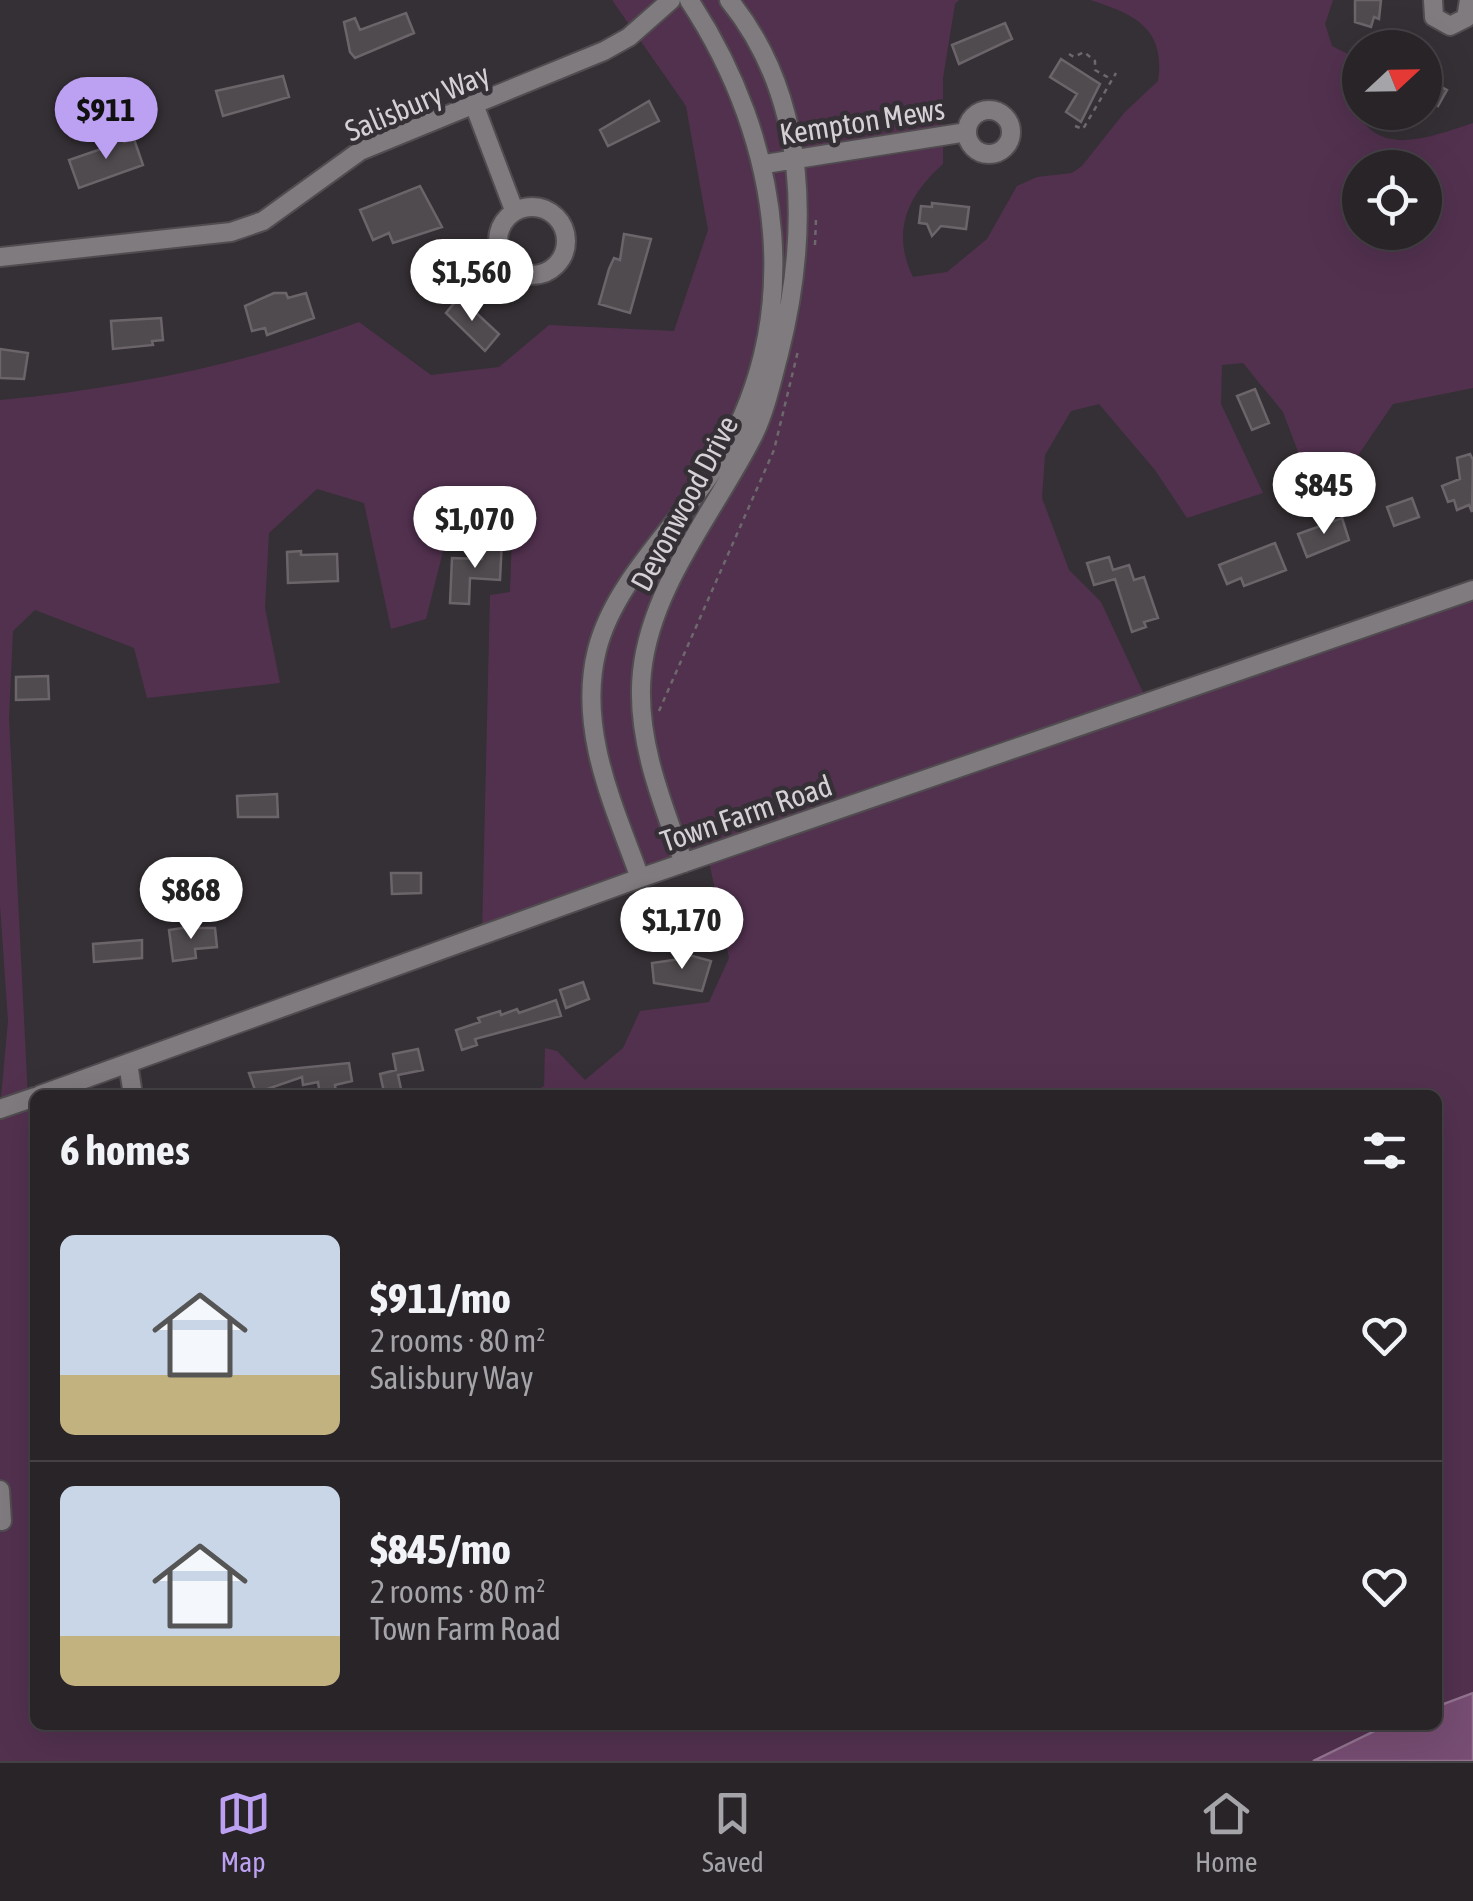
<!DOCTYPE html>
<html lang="en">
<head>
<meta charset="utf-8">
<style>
  :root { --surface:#282428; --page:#302c30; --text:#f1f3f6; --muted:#a5a4a8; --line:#444145; --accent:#bca0f2 }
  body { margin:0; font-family:"Asap Condensed",sans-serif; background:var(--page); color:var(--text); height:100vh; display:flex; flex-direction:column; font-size:38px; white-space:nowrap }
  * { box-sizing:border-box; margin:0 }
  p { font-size:32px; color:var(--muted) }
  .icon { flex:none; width:55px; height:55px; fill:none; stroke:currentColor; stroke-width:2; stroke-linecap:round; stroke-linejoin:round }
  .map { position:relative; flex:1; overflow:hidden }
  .panel { position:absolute; left:30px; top:1090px; width:1412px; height:640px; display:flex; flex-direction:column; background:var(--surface); border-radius:15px; box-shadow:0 10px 40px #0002,0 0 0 2px var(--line) }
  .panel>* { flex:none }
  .needle { width:65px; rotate:68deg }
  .tools { position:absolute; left:1342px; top:30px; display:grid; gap:20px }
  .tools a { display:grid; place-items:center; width:100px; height:100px; border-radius:50%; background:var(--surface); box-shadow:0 10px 40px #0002,0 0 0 2px var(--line); font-size:50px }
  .price { position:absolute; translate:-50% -85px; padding:0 22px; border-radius:35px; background:#fff; color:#222; font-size:32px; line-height:65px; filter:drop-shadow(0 2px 5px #0008) }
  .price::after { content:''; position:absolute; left:50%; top:60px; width:30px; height:22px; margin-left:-15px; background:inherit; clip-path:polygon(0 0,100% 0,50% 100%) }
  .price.active { background:var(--accent); color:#111 }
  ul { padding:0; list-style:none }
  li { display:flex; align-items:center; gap:30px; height:250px; padding:0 30px }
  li+li { border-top:2px solid var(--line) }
  li span { display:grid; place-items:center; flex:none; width:280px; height:200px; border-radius:15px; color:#555 }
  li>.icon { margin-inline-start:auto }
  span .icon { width:120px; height:120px; fill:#fffc; stroke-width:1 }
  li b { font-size:42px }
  h2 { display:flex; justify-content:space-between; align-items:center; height:120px; padding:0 30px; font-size:42px }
  .tabs { display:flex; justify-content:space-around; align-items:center; height:140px; border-top:2px solid var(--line); background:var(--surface); font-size:28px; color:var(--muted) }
  .tabs a { display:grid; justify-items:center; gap:5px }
  .tabs .active { color:var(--accent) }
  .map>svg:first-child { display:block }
  .green { fill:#52314f; fill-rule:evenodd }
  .water { fill:#774d73; stroke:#937490; stroke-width:2.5 }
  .building { fill:#504b4f; stroke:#6b656a; stroke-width:2.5 }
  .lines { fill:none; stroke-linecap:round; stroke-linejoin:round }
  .minor-casing { stroke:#504c4f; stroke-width:22 }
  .path { stroke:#6d686c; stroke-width:2.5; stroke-dasharray:5 5; stroke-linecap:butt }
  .minor { stroke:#807b7f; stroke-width:18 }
  .labels { text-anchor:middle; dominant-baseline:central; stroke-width:9; stroke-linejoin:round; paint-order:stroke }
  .street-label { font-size:30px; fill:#d4d0d3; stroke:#353035 }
</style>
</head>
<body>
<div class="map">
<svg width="1473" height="1761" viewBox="0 0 1473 1761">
  <rect width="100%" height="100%" fill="#353035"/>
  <!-- green -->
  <path class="green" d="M612 0H959L955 4 943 78V164C907 196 891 232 913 277L947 272 987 239 1017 186 1037 177 1072 173 1082 166 1124 113 1158 81C1166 28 1134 14 1090 0H1333L1325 24 1332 46 1352 56C1345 78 1348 87 1356 108 1376 160 1433 136 1473 123V388L1393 404 1333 492 1308 478 1283 412 1243 363 1222 365 1221 404 1263 493 1187 518 1155 470 1099 404 1071 411 1045 455 1042 498 1069 570 1101 602 1148 703 1473 590V1693L1438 1706V1095H528L544 1086 545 1048 557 1051 585 1080 623 1048 640 1011 709 1002 729 958 708 856 482 935 490 595 510 592 512 533 472 525 454 549 443 551 426 619 391 629 364 503 317 489 269 533 265 608 280 683 147 698 134 648 35 610 13 631 9 718 28 1099 0 1109 8 1021 0 905V400C124 388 243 365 359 322L431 375 499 367 549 325 674 331 708 230 686 106ZM1360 168H1425V232H1360Z
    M35 1107V1725H1387L1313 1761H0V1119Z"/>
  <!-- water -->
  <path class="water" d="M1473 1693V1761H1313L1387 1725H1438V1706Z"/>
  <!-- building -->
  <path class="building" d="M1355 0H1381L1379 19 1374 17 1371 27 1355 22Z
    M406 13 414 33 355 58 350 52 344 22 355 18 360 30Z
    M1005 23 1012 39 959 64 952 45Z
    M1061 59 1100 84 1081 122 1066 112 1077 94 1050 77Z
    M283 76 289 97 223 116 216 91Z
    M1425 78 1447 90 1438 106 1425 98Z
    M649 101 659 121 608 146 600 130Z
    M122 136 124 142 134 139 143 165 79 188 69 160 107 147 105 142Z
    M420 186 442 227 393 243 389 233 373 240 360 210Z
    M932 203 969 207 966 229 941 226 932 236 927 224 919 223 921 206 932 207Z
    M624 234 651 239 630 313 599 304 609 269 614 258 620 260Z
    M274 293H286L288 298 306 293 314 318 267 335 265 328 252 331 245 306Z
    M459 297 499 334 485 351 446 313Z
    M161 318 163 340 152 341 153 345 113 349 111 321Z
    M0 349 28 353 24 379 0 378Z
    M1255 389 1269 423 1252 430 1237 396Z
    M1470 454 1473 460 1472 512 1469 505 1457 510 1454 500 1448 502 1442 486 1460 479 1457 458Z
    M1412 498 1419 517 1394 526 1387 507Z
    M1342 518 1349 540 1307 557 1298 534Z
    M483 540H502L500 580 470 578 469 604 450 603 452 558 482 559Z
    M1275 543 1286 570 1244 586 1241 578 1227 584 1219 565Z
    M301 551V555L337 554 338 581 288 583 287 552Z
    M1109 557 1113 570 1129 565 1134 580 1144 577 1158 618 1144 622 1146 627 1132 632 1115 579 1094 585 1087 563Z
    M48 676 49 699 16 700V677Z
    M277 794 278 817H238L237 796Z
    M391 873H421V893L392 894Z
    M182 928H215L217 947 195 949 196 958 173 961 169 930Z
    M142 940V958L94 962 93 944Z
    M682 953 711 961 702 991 654 983 652 963 680 959Z
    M583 982 589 999 566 1008 560 990Z
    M556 1000 561 1016 475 1039 477 1045 462 1050 456 1030 480 1022 478 1018 500 1011 501 1015 517 1009 519 1013Z
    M418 1049 423 1070 398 1075 401 1089 384 1092 380 1074 396 1070 393 1054Z
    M349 1063 352 1081 335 1085 336 1093 326 1095H320L318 1082 303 1085 302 1077 256 1093 249 1073Z"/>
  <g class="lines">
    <!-- minor casing -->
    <g class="minor-casing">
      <path id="minor" d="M1433 0 1434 17 1450 26 1466 18 1469 0
        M475 107 514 210
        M967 132a22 22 0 1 1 44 0a22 22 0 1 1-44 0Z
        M765 164 967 132
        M498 241a34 34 0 1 1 68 0a34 34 0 1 1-68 0Z
        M0 257 231 232 263 221 360 151 604 51 629 37 671 0
        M684 863C662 803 635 737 642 672 651 585 716 510 754 434 766 409 772 380 779 354 809 236 810 100 729 0
        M640 878C614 806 577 729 597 650 614 583 674 529 712 472 810 324 782 141 689 0
        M128 1063 133 1095
        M40 1095 640 878 1473 590
        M0 1109 35 1097
        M0 1490 2 1521"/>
    </g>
    <!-- path -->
    <path class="path" d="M1069 54 1074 57 1084 52 1095 61V70L1111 79
      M1075 126 1083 129 1116 73
      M815 245 816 219
      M659 711 774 450 798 351"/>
    <!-- minor -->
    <use href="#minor" class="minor"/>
  </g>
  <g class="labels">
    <!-- street labels -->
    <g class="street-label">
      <text transform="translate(417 102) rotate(-23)">Salisbury Way</text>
      <text transform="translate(862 121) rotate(-9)">Kempton Mews</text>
      <text transform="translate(684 503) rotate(-62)">Devonwood Drive</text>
      <text transform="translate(746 813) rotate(-19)">Town Farm Road</text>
    </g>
  </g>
</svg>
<div class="tools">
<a><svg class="needle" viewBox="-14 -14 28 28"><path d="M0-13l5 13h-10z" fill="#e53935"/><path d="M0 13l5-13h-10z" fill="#a5a4a8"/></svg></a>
<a><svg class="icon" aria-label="locate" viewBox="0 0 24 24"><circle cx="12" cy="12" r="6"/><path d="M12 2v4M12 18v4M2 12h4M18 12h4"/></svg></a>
</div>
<b class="price active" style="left:106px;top:162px">$911</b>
<b class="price" style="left:472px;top:324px">$1,560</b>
<b class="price" style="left:1324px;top:537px">$845</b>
<b class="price" style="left:475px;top:571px">$1,070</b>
<b class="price" style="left:191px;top:942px">$868</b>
<b class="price" style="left:682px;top:972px">$1,170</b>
<section class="panel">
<h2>6 homes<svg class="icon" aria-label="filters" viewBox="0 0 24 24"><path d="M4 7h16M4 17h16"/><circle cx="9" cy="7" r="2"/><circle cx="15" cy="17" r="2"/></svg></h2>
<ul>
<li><span style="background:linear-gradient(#c9d6e8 70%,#c2b280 0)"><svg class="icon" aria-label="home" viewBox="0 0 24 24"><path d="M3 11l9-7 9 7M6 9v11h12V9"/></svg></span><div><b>$911/mo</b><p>2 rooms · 80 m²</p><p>Salisbury Way</p></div><svg class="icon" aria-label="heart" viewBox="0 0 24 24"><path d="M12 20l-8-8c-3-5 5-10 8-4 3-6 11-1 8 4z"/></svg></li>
<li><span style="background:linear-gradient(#c9d6e8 75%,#c2b280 0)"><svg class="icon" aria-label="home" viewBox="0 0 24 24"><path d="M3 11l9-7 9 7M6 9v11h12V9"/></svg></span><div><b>$845/mo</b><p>2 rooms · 80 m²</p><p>Town Farm Road</p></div><svg class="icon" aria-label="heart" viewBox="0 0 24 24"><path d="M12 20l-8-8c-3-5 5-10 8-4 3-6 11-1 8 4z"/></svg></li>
</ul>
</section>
</div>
<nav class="tabs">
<a class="active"><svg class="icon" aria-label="map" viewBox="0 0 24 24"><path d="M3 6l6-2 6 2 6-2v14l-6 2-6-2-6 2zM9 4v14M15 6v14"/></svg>Map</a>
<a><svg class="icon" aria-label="saved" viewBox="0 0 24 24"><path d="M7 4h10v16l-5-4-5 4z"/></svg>Saved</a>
<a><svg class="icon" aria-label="home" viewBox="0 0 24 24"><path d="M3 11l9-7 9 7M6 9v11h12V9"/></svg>Home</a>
</nav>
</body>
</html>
